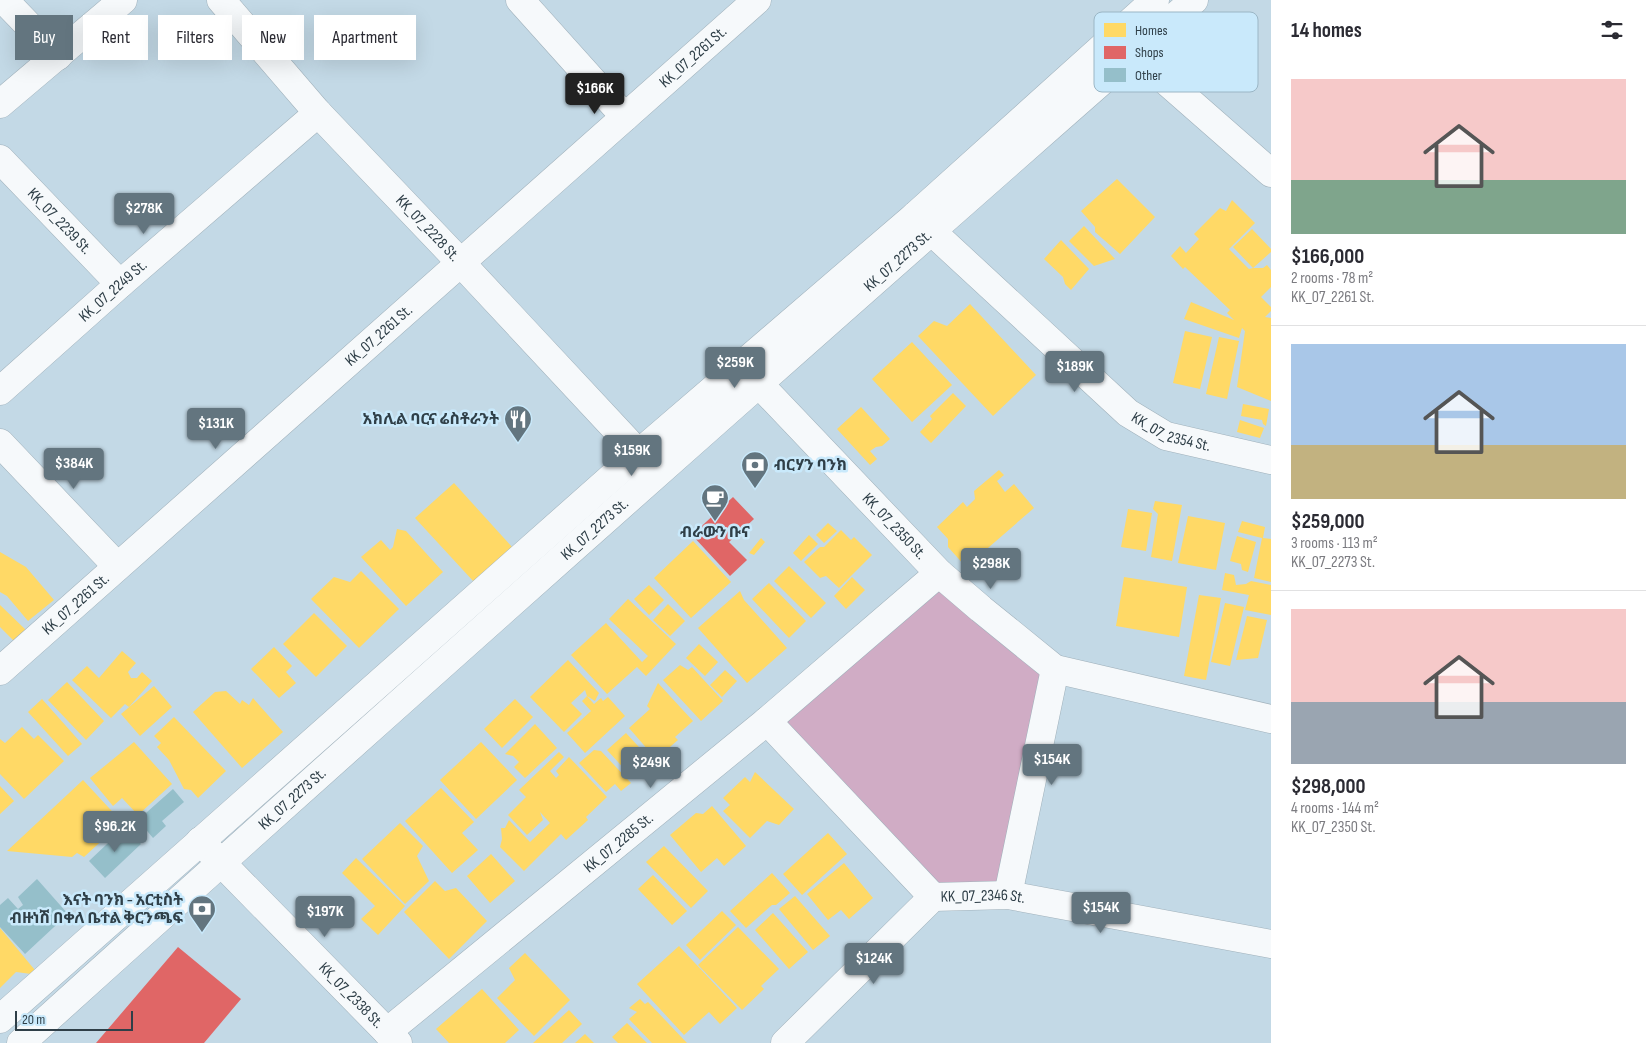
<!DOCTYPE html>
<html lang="en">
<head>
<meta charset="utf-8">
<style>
  :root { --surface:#fff; --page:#f2f2f3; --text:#2b2b33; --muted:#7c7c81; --line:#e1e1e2; --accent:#63757f }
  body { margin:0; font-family:"Sofia Sans Condensed","Noto Sans Ethiopic",sans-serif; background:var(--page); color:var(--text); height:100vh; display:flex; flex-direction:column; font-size:19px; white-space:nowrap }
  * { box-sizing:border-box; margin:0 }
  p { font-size:16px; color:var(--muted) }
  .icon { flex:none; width:28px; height:28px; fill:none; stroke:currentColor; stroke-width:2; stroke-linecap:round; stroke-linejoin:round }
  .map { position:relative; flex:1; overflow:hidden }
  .details { display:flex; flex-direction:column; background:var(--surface); width:375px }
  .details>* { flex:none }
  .hud { position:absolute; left:15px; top:15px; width:475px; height:45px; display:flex; gap:10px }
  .scale { position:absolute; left:15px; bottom:12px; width:118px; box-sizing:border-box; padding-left:5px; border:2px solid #2f3f48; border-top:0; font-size:14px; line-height:18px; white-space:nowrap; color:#2f3f48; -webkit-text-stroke:4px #c9e9fb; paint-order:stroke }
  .price { position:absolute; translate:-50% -42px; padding:0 11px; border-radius:5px; background:var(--accent); color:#fff; font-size:16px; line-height:32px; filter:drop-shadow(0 1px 2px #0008) }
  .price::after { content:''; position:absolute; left:50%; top:30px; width:15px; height:11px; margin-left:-8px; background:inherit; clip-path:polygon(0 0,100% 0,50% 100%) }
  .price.active { background:#222; color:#fff }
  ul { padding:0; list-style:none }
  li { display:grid; align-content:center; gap:10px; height:265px; padding:0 20px }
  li+li { border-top:1px solid var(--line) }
  li span { display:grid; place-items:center; height:155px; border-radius:0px; color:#555 }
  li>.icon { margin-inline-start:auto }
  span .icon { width:90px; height:90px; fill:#fffc; stroke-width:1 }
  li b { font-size:21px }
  h2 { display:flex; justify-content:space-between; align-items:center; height:60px; padding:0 20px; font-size:21px }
  .chip { padding:0 18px; border-radius:0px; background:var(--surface); box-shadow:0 5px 20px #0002; font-size:18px; line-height:45px }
  .chip.active { background:var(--accent); color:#fff }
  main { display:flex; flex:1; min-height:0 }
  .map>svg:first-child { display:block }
  .green { fill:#d0acc5 }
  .homes { fill:#ffd966 }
  .shops { fill:#e06666 }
  .building { fill:#95bfca }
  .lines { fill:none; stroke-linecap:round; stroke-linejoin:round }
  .minor-casing { stroke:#a0b1bb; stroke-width:29 }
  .primary-casing { stroke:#a0b1bb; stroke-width:29 }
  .minor { stroke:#f6f9fb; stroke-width:28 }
  .primary { stroke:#f6f9fb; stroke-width:28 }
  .labels { text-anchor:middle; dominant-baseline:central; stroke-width:5; stroke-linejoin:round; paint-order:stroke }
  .street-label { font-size:16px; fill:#2f3f48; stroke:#c9e9fb }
  .poi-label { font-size:16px; font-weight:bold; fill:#2f3f48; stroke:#c9e9fb; text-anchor:end }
  .key { fill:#c9e9fb; stroke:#9bb6c5; stroke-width:1 }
  .key-label { font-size:14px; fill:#2f3f48 }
</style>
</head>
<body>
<main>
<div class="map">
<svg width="1271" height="1043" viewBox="0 0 1271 1043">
  <rect width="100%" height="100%" fill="#c3d9e6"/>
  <!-- green -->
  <path class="green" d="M939 573 1055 669 1008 895 933 897 767 721Z"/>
  <!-- homes -->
  <path class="homes" d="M1117 179 1155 217 1120 254 1095 232V227L1081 211Z
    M1232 200 1255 223 1229 249 1249 269 1253 268 1233 247 1252 229 1271 249V252L1253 268H1263L1267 265 1271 270V287L1261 297 1271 307V311L1265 317 1271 318V401L1237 387 1245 331 1242 328 1239 338 1184 319 1191 302 1234 320 1227 313 1230 310 1185 267 1183 269 1171 256 1180 246 1186 253 1199 239 1194 234 1220 208 1226 211Z
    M1084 226 1115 259 1094 266 1069 241Z
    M1061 240 1089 269 1071 290 1065 284 1063 277 1044 259Z
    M970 304 1036 375 993 416 918 336 934 321 947 326Z
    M1185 331 1212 337 1200 389 1173 383Z
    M1219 337 1239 341 1227 399 1206 394Z
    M912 342 952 385 912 422 872 379Z
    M953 393 966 406 931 443 920 432 932 419 930 416Z
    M1243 404 1269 409 1266 426 1263 424 1262 420 1241 416Z
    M861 407 890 439 882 446 876 447 870 451 877 459 870 465 837 429Z
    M1240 420 1264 428 1260 438 1237 432Z
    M999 470 1004 475 997 481 1005 492 1014 484 1034 508 966 567 948 547V539L937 527 963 502 967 507 975 499 974 491Z
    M454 483 512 547 474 582 415 518Z
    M1155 501 1182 505 1172 561 1151 557 1158 514 1153 509Z
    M1128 509 1152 513 1146 551 1121 547Z
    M1188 516 1225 523 1216 570 1178 563Z
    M1242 521 1265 527 1263 538 1271 539V582L1254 578 1262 538 1238 532Z
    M828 523 837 531 824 543 816 535Z
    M397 529 406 531 443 572 406 606 361 557 381 540 390 550 393 547Z
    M841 530 851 540 854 537 872 555 839 588 826 576 820 578 804 562 820 547H824Z
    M809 535 818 544 801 561 793 553Z
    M1237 536 1256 542 1248 572 1242 570 1241 564 1230 561Z
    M761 538 765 542 754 555 749 553Z
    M693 541 731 582 691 618 654 578Z
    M0 552 26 567 54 600 28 621 7 596 0 592Z
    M789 566 826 603 811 618 774 581Z
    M361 571 399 609 359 648 311 599 334 577 350 582Z
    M1225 573 1234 575 1236 585 1246 584 1251 581 1271 585V615L1245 610 1249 595 1222 590Z
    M852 577 865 590 846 609 834 596Z
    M1124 577 1187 587 1179 637 1116 626Z
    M769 583 806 621 789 638 752 599Z
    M649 585 664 600 649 615 634 599Z
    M740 591 744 600 787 648 747 683 698 628Z
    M1199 595 1221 598 1206 680 1184 676Z
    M628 599 676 644 646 676 637 667 607 694 571 655 606 623 642 662 648 656 609 619Z
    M1225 603 1244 607 1230 666 1211 662Z
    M668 604 685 621 670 636 653 620Z
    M0 605 27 631 15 642 0 627Z
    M314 613 347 646 316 677 283 644Z
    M1247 616 1267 620 1258 658 1236 660Z
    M699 644 718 662 705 676 686 658Z
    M274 647 292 666 286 672 296 683 279 698 251 669Z
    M122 651 136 663 128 672 131 678H137L142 672 152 681 129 707 125 704 111 718 72 680 87 666 99 678Z
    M568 660 599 693 595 701 587 696 585 690 571 703 582 714 564 732 530 697Z
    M680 665 688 670 692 667 723 701 701 721 663 680Z
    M725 670 737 681 722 697 710 685Z
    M67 682 104 721 86 740 48 700Z
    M658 683 693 721 675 737 678 740 656 759 629 728 650 709 647 706Z
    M154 686 172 707 140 736 121 714Z
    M226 691 240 704 242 700 249 705 253 698 283 732 242 768 193 712 215 692Z
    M587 696 594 704 601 698 603 701 608 697 625 716 585 753 567 733 591 711 582 701Z
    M42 699 82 744 68 756 28 712Z
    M515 699 533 717 502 748 484 729Z
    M174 717 226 771 198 798 191 790 184 789 169 760 157 747 161 743 154 736Z
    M535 724 557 748 525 778 514 767 519 762 513 756 505 754Z
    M22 727 34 739 38 735 64 761 24 799 0 774V739L5 743Z
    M626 733 649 758 630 775 607 750Z
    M134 742 172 784 138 815 122 798 113 806 90 778Z
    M481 742 517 780 476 819 440 780Z
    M594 750 601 751 631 783 621 791 615 784 606 792 579 763Z
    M559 752 564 757 550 771 556 778 559 775 556 771 569 757 607 797 586 817 588 820 566 840 561 834 524 871 500 847 502 839 501 828H505L509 820 530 842 550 823 540 812 543 820 527 835 508 815 526 797 519 790Z
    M755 772 794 809 779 825 767 821 750 838 723 811 730 805 723 798 745 777 750 782Z
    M83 780 122 822 84 857 77 853 72 857 7 851Z
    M0 786 14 801 0 814Z
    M441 788 474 822 462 833 478 850 452 873 405 821Z
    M712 806 746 846 724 866 717 858 701 872 670 835 696 813 703 814Z
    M400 823 423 846 417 856 429 881 405 904 362 859Z
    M828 833 847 854 802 895 783 874Z
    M664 846 708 891 691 908 646 862Z
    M491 854 515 881 490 903 467 876Z
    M356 858 405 906 378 935 361 919 375 906 342 873Z
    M844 863 873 898 849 919 841 910 828 920 807 894Z
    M772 873 790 893 776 905H772L746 928 730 911Z
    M653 875 687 911 672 925 638 889Z
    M435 881 445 891 456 888 487 921 449 959 404 912Z
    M795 896 830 936 813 950 779 909Z
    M722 911 736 925 700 960 686 945Z
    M773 913 808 952 789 969 755 930Z
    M738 927 779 969 761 986 764 989 742 1010 698 965Z
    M0 928 39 975 16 972 0 988Z
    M679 946 737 1008 720 1024 709 1012 684 1035 637 984Z
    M525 953 570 1000 534 1036 497 998 515 980 509 968Z
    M482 989 519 1030 505 1043H449L436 1029Z
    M640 999 645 1004 648 1002 687 1043H652L629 1019 637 1012 629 1008Z
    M569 1010 582 1024 562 1043H533Z
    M627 1023 647 1043H618L612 1037Z
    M585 1034 594 1043H575Z"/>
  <!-- shops -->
  <path class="shops" d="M733 497 754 519 729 542 747 560 730 576 692 535Z
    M178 947 241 999 204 1043H96Z"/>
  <!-- building -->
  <path class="building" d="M173 789 184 802 162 821 166 826 153 838 138 820Z
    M125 827 141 844 105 878 89 861Z
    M37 879 68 914 25 954 0 927V905L8 898 18 909 23 905 18 897Z"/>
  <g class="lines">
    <!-- minor casing -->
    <g class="minor-casing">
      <g id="minor">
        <path d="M4 0 58 56"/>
        <path id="s1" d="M221 0 318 113 461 263 655 471"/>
        <path d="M520 0 625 117"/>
        <path d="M1118 35 1134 53 1271 173"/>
        <path d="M0 104 123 0"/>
        <path id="s2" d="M0 159 120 284"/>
        <path id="s3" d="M915 216 1128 413 1166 436 1271 460"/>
        <path id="s4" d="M742 366 939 573 981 609 1055 669 1271 719"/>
        <path id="s5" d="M0 391 120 284 318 113"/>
        <path d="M0 443 117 566"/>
        <path id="s6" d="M0 671 757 0"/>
        <path id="s7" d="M767 721 933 897 1008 895 1271 944"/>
        <path id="s8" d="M200 841 398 1043"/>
        <path d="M1008 895 1055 669"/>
        <path id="s9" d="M387 1032 767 721 939 573"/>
        <path d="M785 1043 933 897"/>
      </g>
    </g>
    <!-- primary casing -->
    <g class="primary-casing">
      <g id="primary">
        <path d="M0 1019 639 453 915 216 1155 0"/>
        <path id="s10" d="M21 1043C409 692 801 345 1194 0"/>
      </g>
    </g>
    <!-- minor -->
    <use href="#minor" class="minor"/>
    <!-- primary -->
    <use href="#primary" class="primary"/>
  </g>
  <!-- icons -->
  <defs>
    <g id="restaurant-pin" transform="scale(1.4375)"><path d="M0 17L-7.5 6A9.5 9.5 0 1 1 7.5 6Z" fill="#63757f" stroke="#c9e9fb"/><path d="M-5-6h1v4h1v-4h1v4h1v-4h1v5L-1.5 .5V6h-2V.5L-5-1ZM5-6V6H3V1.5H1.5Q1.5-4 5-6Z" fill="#fff"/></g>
    <g id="bank-pin" transform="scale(1.4375)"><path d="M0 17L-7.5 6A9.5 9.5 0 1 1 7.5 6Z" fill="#63757f" stroke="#c9e9fb"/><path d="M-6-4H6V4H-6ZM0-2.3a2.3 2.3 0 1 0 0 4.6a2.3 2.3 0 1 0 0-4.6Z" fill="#fff"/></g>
    <g id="cafe-pin" transform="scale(1.4375)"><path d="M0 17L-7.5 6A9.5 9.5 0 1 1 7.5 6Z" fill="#63757f" stroke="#c9e9fb"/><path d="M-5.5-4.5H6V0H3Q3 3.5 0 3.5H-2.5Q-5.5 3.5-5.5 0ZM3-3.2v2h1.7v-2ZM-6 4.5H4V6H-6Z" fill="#fff"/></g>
  </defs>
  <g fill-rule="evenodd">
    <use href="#restaurant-pin" x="518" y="419"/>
    <use href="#bank-pin" x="755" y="465"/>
    <use href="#cafe-pin" x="715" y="498"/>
    <use href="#bank-pin" x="202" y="909"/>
  </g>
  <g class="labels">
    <!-- street labels -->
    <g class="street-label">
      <text stroke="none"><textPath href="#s6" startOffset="926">KK_07_2261 St.</textPath></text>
      <text stroke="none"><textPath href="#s2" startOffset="86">KK_07_2239 St.</textPath></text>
      <text stroke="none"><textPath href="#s1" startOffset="308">KK_07_2228 St.</textPath></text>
      <text stroke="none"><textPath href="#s10" startOffset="1175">KK_07_2273 St.</textPath></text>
      <text stroke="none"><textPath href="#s5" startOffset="151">KK_07_2249 St.</textPath></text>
      <text stroke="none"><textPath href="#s6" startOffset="506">KK_07_2261 St.</textPath></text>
      <text stroke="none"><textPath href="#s3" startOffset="338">KK_07_2354 St.</textPath></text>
      <text stroke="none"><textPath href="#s4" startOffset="221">KK_07_2350 St.</textPath></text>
      <text stroke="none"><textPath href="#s10" startOffset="770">KK_07_2273 St.</textPath></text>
      <text stroke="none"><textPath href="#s6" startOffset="101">KK_07_2261 St.</textPath></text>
      <text stroke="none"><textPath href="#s10" startOffset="365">KK_07_2273 St.</textPath></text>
      <text stroke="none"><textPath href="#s9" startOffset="299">KK_07_2285 St.</textPath></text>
      <text stroke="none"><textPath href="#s7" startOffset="292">KK_07_2346 St.</textPath></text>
      <text stroke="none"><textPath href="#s8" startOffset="216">KK_07_2338 St.</textPath></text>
    </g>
    <!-- poi labels -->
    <g class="poi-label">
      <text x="499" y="419">አክሊል ባርና ሬስቶራንት</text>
      <text x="774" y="465" text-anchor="start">ብርሃን ባንክ</text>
      <text x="715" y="532" text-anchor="middle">ብራውን ቡና</text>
      <text x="183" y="900">እናት ባንክ - አርቲስት<tspan x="183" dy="18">ብዙነሽ በቀለ ቤተል ቅርንጫፍ</tspan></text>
    </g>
  </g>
  <!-- legend -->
  <rect x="1094" y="12" width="164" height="80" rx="8" class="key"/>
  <rect x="1104" y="23" width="22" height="14" fill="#ffd966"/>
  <rect x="1104" y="46" width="22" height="13" fill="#e06666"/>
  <rect x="1104" y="68" width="22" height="14" fill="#95bfca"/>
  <g class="key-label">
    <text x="1135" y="35">Homes</text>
    <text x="1135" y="57">Shops</text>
    <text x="1135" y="80">Other</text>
  </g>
</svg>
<div class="scale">20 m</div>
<b class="price active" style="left:595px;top:115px">$166K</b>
<b class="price" style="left:144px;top:235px">$278K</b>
<b class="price" style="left:735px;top:389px">$259K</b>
<b class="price" style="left:1075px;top:393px">$189K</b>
<b class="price" style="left:216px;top:450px">$131K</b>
<b class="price" style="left:632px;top:477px">$159K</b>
<b class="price" style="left:74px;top:490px">$384K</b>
<b class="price" style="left:991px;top:590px">$298K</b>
<b class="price" style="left:1052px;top:786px">$154K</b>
<b class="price" style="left:651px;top:789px">$249K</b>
<b class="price" style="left:115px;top:853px">$96.2K</b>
<b class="price" style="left:1101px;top:934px">$154K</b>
<b class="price" style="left:325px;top:938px">$197K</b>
<b class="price" style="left:874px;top:985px">$124K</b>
<div class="hud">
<a class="chip active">Buy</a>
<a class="chip">Rent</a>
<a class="chip">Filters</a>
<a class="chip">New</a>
<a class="chip">Apartment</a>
</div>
</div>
<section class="details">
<h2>14 homes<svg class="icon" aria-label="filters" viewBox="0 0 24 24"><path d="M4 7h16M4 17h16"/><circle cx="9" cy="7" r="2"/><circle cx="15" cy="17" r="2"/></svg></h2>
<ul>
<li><span style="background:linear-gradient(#f6c9c9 65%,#7fa58c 0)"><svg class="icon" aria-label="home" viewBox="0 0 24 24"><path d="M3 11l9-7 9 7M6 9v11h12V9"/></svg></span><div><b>$166,000</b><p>2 rooms · 78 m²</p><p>KK_07_2261 St.</p></div></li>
<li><span style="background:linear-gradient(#a9c7e8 65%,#c2b280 0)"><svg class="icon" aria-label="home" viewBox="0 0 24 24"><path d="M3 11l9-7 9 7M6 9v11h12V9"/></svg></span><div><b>$259,000</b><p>3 rooms · 113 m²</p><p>KK_07_2273 St.</p></div></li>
<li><span style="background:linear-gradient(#f6c9c9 60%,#9aa5b1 0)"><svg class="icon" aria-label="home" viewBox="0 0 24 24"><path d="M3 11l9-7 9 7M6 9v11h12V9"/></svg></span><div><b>$298,000</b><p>4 rooms · 144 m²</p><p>KK_07_2350 St.</p></div></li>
</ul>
</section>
</main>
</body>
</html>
